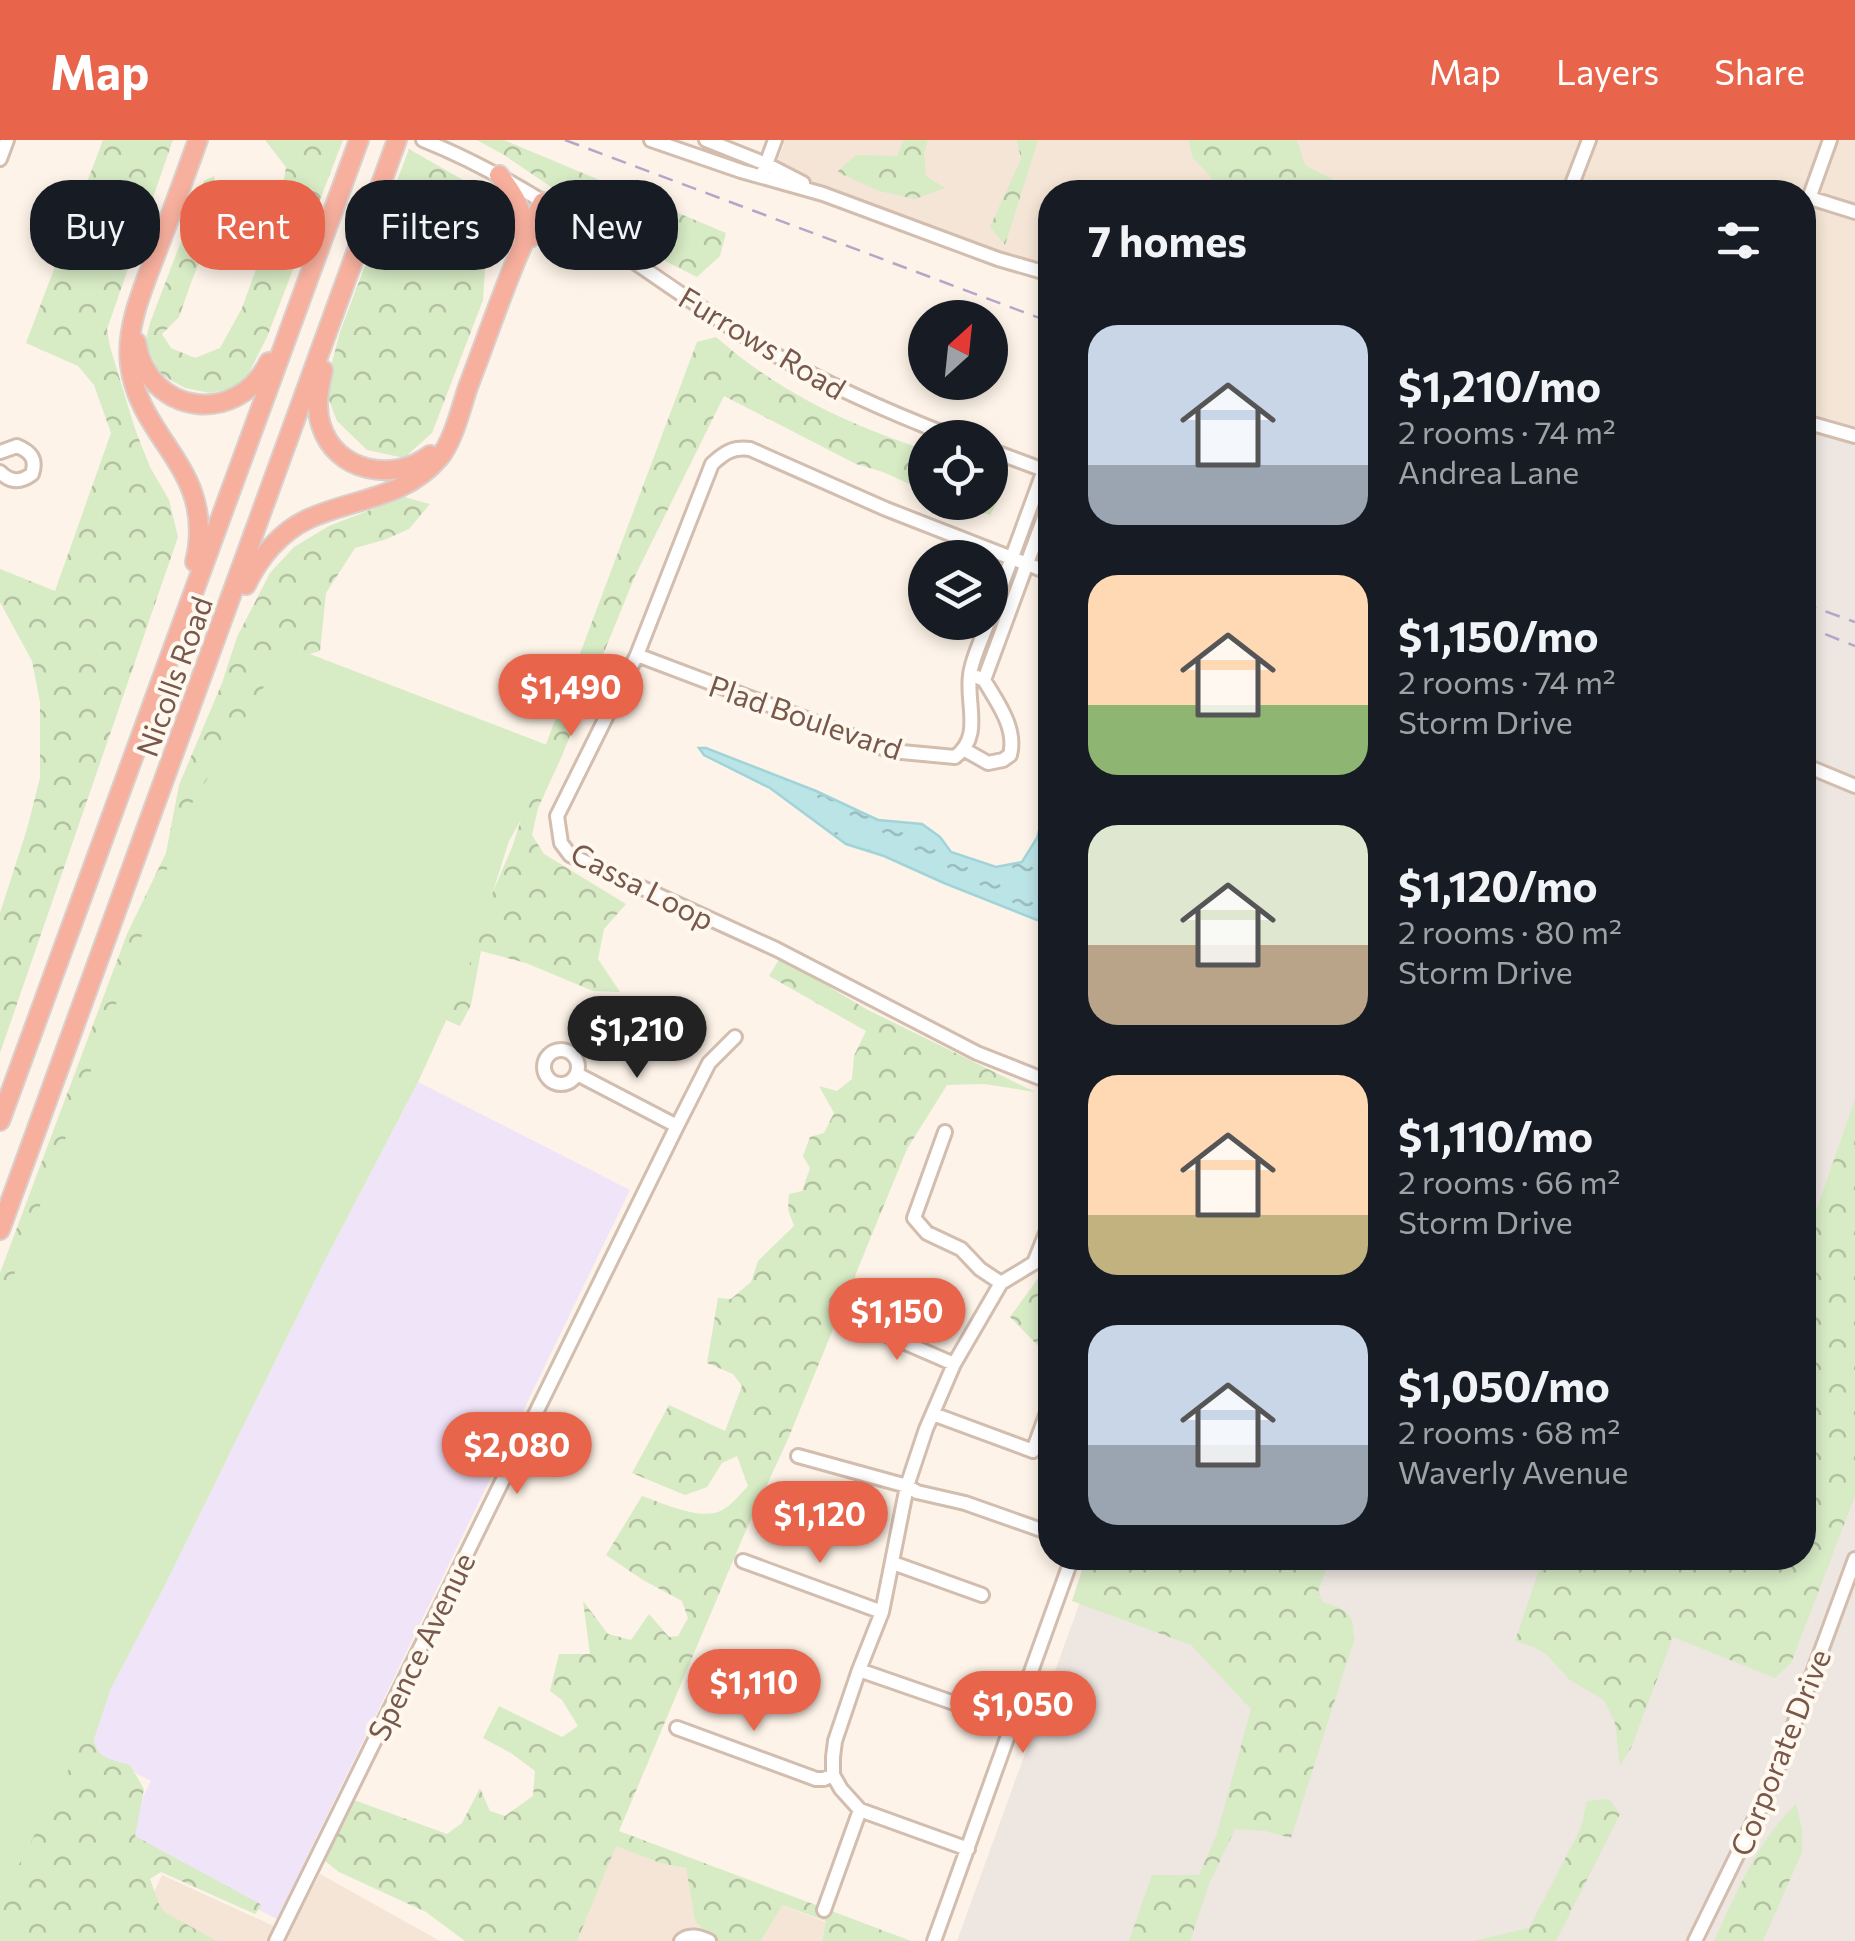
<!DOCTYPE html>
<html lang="en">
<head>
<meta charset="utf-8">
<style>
  :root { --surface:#171b24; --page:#242831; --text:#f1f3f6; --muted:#9ea1a6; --accent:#e8654b }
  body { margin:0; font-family:Commissioner,sans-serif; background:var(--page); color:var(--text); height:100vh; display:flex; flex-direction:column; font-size:38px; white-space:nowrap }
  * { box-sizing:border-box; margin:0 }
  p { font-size:32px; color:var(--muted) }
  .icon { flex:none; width:55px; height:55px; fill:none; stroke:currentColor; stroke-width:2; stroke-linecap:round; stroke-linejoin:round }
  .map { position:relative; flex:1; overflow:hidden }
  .panel { position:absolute; left:1038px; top:40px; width:778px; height:1390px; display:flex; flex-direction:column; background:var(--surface); border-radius:40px; box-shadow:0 5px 15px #0003 }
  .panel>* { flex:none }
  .top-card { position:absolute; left:30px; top:40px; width:858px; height:90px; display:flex; gap:20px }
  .needle { width:65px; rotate:27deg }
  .controls { position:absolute; left:908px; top:160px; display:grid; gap:20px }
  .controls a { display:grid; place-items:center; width:100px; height:100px; border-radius:50%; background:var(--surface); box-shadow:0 5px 15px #0003; font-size:50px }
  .price { position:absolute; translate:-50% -85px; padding:0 22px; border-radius:35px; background:var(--accent); color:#fff; font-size:32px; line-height:65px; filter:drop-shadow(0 2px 5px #0008) }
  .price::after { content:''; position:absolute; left:50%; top:60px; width:30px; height:22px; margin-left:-15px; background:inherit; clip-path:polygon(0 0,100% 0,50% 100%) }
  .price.selected { background:#222; color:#fff }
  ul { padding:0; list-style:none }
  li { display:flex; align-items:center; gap:30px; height:250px; padding:0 50px }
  li span { display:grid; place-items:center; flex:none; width:280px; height:200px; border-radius:30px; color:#555 }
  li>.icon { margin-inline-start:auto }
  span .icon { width:120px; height:120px; fill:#fffc; stroke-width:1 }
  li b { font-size:42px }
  h2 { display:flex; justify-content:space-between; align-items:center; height:120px; padding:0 50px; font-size:42px }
  .tag { padding:0 35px; border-radius:40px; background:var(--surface); box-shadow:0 5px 15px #0003; font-size:35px; line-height:90px }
  .tag.selected { background:var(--accent); color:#fff }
  header { display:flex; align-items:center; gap:60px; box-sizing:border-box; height:140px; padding:0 50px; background:var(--accent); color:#fff }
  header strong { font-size:48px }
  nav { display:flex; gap:55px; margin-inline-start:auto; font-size:35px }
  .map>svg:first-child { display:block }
  .residential { fill:#f5e5d6 }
  .industrial { fill:#ede6e1 }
  .education { fill:#f0e4f9 }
  .forest { fill:url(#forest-crowns) }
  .park { fill:#d7ebc5 }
  .water { fill:url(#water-ripples); stroke:#a1d4d9; stroke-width:2.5 }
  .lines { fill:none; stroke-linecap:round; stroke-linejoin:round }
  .minor-casing { stroke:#d2bdaf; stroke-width:18 }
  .highway-casing { stroke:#d9d0cd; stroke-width:22 }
  .minor { stroke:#fff; stroke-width:12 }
  .highway { stroke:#f8b09e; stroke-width:18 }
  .rail { stroke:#b6a5c8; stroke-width:2.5; stroke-dasharray:15 10; stroke-linecap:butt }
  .labels { text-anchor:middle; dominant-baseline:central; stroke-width:8; stroke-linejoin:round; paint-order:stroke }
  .street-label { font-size:30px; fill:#78584b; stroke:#fff8ef }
</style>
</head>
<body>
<header>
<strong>Map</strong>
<nav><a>Map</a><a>Layers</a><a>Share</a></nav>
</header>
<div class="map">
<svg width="1855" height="1801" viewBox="0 0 1855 1801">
  <defs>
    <pattern id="forest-crowns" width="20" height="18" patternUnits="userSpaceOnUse" patternTransform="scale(2.5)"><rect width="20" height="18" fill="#d7ebc5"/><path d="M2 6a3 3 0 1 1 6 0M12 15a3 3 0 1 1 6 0" fill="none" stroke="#b3c1a2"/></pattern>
    <pattern id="water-ripples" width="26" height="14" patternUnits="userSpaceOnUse" patternTransform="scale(2.5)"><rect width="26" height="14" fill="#bbe4e7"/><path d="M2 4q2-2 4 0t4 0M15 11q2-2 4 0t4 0" fill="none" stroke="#9dbcbd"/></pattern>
  </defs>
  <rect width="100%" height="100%" fill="#fdf3e8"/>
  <!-- residential -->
  <path class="residential" d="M773 0H1855V297L1803 284 1802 52H1050V143L769 44 784 4Z
    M615 1705 663 1724 686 1728 695 1781 713 1801H577Z
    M320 1734 440 1801H131L162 1735 289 1793Z
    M781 1765 826 1782 822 1801H761Z"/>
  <!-- industrial -->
  <path class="industrial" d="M1803 286 1855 299V1801H957L1096 1418H1802Z"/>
  <!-- education -->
  <path class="education" d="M418 942 630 1050 277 1779 122 1700 151 1641 81 1605 165 1445 321 1128Z"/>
  <!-- forest -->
  <path class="forest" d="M103 0H173L107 189 110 207 135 289 150 327 169 360 178 397 0 913V773L27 689 40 638V562L32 521 0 462V429L55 451 111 293 94 245 78 226 26 203Z
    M265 0H343L267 197 248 235 231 249 210 253 185 248 160 234 145 203 150 183 204 41 214 36 220 71 192 140 179 177 162 194 171 208 195 218 220 208 242 168 280 63 286 27Z
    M477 0H504L726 93 720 116 697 137 647 112 504 15Z
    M904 0H928L924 12 926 36 945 48 915 59 879 51 837 32 856 15 897 16Z
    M1017 0H1038L1005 105 990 87 1021 19Z
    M1188 0H1297L1305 25 1355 51 1396 46 1393 52H1218L1210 36 1193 18Z
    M409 9 470 44V75L486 113 483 160 432 293 404 318 367 310 337 281 325 249 340 192Z
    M716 197C780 253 845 283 925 310V351L883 332 856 324 724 256 635 436 561 618 538 668 532 695 544 714 626 764 604 789 598 819 620 852 593 851 526 823 481 811 471 865 460 886 439 877 513 705 536 631 697 202Z
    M990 339 1006 347 990 375 953 363 990 362Z
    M404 357 430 364 409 389 384 400 355 408 326 453 320 511 283 522 0 1262V1133L127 794 166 713 179 645 222 543 237 497 270 433 294 407 329 386Z
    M780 818 868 870 1035 952 984 944 947 945 907 1009 788 1299 743 1397 619 1691 911 1801H822L826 1781 782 1765 761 1801H713L695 1781 686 1728 663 1724 616 1706 577 1801H465L426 1772 339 1732 325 1721 354 1660 447 1694 462 1683 480 1648 490 1671 505 1676 533 1656 535 1631 511 1613 483 1598 499 1566 562 1597 578 1586 562 1560 550 1551 559 1514H590L583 1461 608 1494 631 1500 649 1474 669 1497 678 1496 688 1478 682 1461 643 1440 606 1415 642 1356C663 1363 704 1383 724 1369 733 1364 741 1353 748 1346L737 1316 722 1323 707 1347 685 1355 632 1333 669 1265 725 1291 742 1246 733 1234 707 1223 718 1158 731 1159 751 1142 758 1121 794 1086 788 1069 789 1054 802 1051 810 1028 803 1016 810 997 824 993 834 973 819 946 837 951 852 939 854 916 866 891 769 836Z
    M1855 959V1356L1791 1523 1775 1538 1673 1497 1631 1608 1620 1626 1615 1583 1604 1560 1570 1540 1546 1514 1534 1507 1515 1501 1543 1418H1802L1803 1094 1819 1063Z
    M1047 1126 1050 1127V1161L1043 1167 1050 1173V1218L1010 1177Z
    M1086 1418H1330L1318 1452 1323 1462C1347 1470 1354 1472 1354 1500L1291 1698 1265 1691 1235 1689 1209 1744 1190 1801H1129L1152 1735H1199L1217 1694 1251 1569 1191 1505 1072 1461Z
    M117 1530 94 1599C96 1619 113 1620 130 1625L144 1649 135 1696 262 1765 255 1774 161 1732 150 1739 159 1764 164 1772 217 1801H0V1578Z
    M1609 1659 1620 1674 1556 1801H1474L1529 1788 1581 1688 1587 1661Z
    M1796 1664 1802 1689V1712L1763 1801H1714C1738 1750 1755 1705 1796 1664Z"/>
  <!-- park -->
  <path class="park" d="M289 506 560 610 509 701 465 839 418 942 321 1128 165 1445 0 1761V1172L191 665Z"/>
  <!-- water -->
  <path class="water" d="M699 608H706L816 651 878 680 922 684 940 697 951 712 996 727 1022 722 1037 698 1044 673 1050 666V780H1037L944 743 884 716 846 704 770 648 704 615Z"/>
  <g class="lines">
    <!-- minor casing -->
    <g class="minor-casing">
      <path id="minor" d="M423 0C546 49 649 138 762 207 824 244 888 272 956 298
        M651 0 741 31 823 54 998 119 1050 134
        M706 0 766 24 803 43
        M0 19 7 0
        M764 30 775 0
        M1569 52 1589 0
        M1810 58 1855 72
        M1802 78 1830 0
        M1802 281 1855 296
        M990 310 1049 332
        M0 312 17 306C31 312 37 319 32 334 20 343 10 342 0 332
        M1050 433 886 369 750 309C733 307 725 312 712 324L637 515 557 676 561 703 570 715 776 809 977 913 1050 942
        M990 477 1044 330
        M637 515 891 611 955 617C983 596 966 565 970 535 972 518 982 499 988 482
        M984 540 1050 361
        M965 610 988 623 1003 620 1010 615C1017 588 997 562 984 540L977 537
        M1802 624 1855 646
        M544 927a17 17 0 1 1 34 0a17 17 0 1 1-34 0Z
        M577 934 677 986
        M945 992 914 1078 927 1093 961 1109 980 1129 1001 1143
        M857 1182 954 1224
        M933 1274 1033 1311 1050 1264
        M798 1316 907 1346 917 1352 965 1363 1050 1393
        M743 1421 882 1472
        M893 1423 982 1455
        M859 1530 983 1573
        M677 1588 816 1639H824L833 1635
        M968 1709 860 1670 841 1649 833 1635V1617L835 1601 859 1530 882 1472 907 1346 926 1289 954 1224 1001 1143 1034 1123 1050 1083
        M824 1770 860 1670
        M276 1801 677 986 709 923 735 897
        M681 1801C689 1793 700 1797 709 1801
        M934 1801 1072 1418
        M1695 1801 1772 1644 1855 1419"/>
    </g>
    <!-- highway casing -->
    <g class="highway-casing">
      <path id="highway" d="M499 35C514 55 524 69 523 95
        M530 98 546 83 565 77
        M136 202C148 275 237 287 269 222
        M323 230C319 248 315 267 321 285 335 332 394 343 430 315
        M195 422C217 329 140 302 130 225 125 185 145 144 158 108 172 72 185 36 198 0
        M246 445C259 418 280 392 308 379 354 358 404 359 439 318 453 302 461 268 468 247 492 185 512 121 543 62
        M0 981 359 0
        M0 1090 397 0"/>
    </g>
    <!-- minor -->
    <use href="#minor" class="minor"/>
    <!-- highway -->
    <use href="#highway" class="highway"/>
    <!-- rail -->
    <path class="rail" d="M565 0 1050 182
      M1802 463 1855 482
      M1802 485 1855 506"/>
  </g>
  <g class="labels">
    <!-- street labels -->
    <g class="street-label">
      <text transform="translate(763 202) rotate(31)">Furrows Road</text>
      <text transform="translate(173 536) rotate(-70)">Nicolls Road</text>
      <text transform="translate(806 576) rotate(19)">Plad Boulevard</text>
      <text transform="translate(643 745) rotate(27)">Cassa Loop</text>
      <text transform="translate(420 1506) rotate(-64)">Spence Avenue</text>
      <text transform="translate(1779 1612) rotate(-68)">Corporate Drive</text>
    </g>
  </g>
</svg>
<div class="controls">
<a><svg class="needle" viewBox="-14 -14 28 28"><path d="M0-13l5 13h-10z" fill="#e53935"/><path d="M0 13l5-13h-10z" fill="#9ea1a6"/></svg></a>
<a><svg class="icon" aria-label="locate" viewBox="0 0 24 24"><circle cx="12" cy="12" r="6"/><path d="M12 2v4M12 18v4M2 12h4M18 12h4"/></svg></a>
<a><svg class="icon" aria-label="layers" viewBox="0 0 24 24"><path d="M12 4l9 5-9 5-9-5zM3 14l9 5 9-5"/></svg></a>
</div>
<b class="price" style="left:571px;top:599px">$1,490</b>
<b class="price selected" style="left:637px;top:941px">$1,210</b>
<b class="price" style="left:897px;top:1223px">$1,150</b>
<b class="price" style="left:517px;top:1357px">$2,080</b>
<b class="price" style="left:820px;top:1426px">$1,120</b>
<b class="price" style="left:754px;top:1594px">$1,110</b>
<b class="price" style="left:1023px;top:1616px">$1,050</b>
<div class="top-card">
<a class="tag">Buy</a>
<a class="tag selected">Rent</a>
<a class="tag">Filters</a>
<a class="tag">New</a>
</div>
<section class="panel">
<h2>7 homes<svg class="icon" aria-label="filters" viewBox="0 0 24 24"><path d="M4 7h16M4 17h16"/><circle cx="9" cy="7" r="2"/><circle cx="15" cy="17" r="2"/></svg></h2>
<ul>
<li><span style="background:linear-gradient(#c9d6e8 70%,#9aa5b1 0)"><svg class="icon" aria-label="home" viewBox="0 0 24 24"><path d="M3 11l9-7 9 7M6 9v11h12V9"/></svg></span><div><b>$1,210/mo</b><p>2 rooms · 74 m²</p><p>Andrea Lane</p></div></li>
<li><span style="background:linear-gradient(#ffd9b3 65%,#8fb573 0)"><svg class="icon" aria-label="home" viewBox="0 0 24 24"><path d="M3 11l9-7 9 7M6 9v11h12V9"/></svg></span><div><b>$1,150/mo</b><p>2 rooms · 74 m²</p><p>Storm Drive</p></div></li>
<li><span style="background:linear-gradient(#dfe7d0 60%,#b9a48a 0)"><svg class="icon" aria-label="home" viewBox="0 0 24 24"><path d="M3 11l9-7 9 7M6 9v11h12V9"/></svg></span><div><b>$1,120/mo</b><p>2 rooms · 80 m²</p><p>Storm Drive</p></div></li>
<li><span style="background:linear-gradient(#ffd9b3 70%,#c2b280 0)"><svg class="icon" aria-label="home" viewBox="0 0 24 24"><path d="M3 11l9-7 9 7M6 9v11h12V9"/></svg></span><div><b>$1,110/mo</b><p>2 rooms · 66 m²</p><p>Storm Drive</p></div></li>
<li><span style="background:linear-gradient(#c9d6e8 60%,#9aa5b1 0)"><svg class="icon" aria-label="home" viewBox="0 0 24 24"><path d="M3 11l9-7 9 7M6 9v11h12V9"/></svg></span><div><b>$1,050/mo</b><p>2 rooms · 68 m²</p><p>Waverly Avenue</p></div></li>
</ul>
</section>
</div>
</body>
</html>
